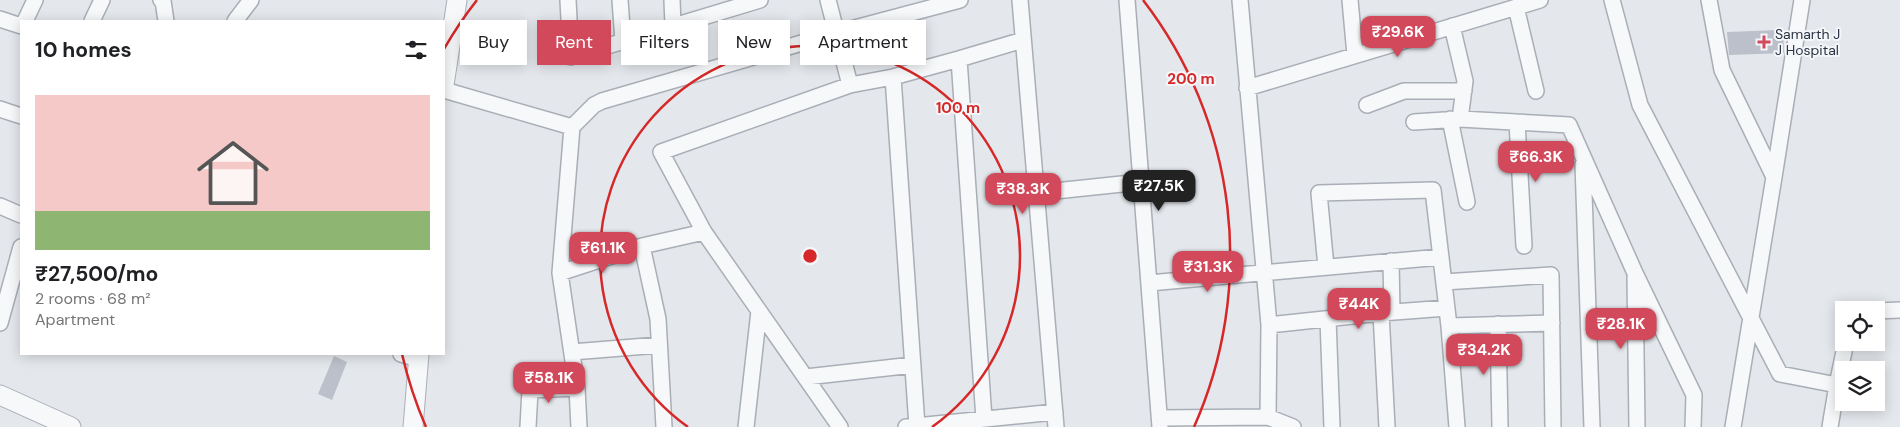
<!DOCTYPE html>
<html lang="en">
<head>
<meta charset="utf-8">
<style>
  :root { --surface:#fff; --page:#f2f2f2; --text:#202124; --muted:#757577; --line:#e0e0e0; --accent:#d1495b }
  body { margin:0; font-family:"DM Sans",sans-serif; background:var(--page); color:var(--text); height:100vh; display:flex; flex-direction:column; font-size:19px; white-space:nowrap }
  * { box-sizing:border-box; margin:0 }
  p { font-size:16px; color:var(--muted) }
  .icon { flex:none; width:28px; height:28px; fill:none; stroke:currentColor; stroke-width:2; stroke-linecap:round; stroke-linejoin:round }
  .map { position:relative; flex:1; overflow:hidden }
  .sheet { position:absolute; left:20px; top:20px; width:425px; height:335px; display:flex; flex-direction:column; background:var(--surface); border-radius:0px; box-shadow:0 2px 12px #0003 }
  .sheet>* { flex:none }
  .hud { position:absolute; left:460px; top:20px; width:475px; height:45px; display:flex; gap:10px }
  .controls { position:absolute; left:1835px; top:301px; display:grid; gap:10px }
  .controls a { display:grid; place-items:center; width:50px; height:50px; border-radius:0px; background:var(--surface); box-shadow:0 2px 12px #0003; font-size:25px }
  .price { position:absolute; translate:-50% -42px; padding:0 11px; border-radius:10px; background:var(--accent); color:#fff; font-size:16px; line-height:32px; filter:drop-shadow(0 1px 2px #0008) }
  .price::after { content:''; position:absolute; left:50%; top:30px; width:15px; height:11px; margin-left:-8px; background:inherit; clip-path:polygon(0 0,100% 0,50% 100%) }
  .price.selected { background:#222; color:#fff }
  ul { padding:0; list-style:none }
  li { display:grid; align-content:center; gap:10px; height:265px; padding:0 15px }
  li+li { border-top:1px solid var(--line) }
  li span { display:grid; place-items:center; height:155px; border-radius:0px; color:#555 }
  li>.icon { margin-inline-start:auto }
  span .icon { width:90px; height:90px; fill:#fffc; stroke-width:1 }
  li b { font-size:21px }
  h2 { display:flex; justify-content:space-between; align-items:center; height:60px; padding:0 15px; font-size:21px }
  .pill { padding:0 18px; border-radius:0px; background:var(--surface); box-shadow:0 2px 12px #0003; font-size:18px; line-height:45px }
  .pill.selected { background:var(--accent); color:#fff }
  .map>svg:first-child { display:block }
  .building { fill:#bbc0ca }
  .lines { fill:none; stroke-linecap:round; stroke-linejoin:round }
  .minor-casing { stroke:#a9aeb7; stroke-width:18 }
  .tertiary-casing { stroke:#a9aeb7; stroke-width:21 }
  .minor { stroke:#f7f8fa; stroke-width:15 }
  .tertiary { stroke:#f7f8fa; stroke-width:19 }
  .ring { fill:none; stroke:#d62828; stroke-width:2.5 }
  .poi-dot { fill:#d1495b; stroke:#f4f6f9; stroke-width:2 }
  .labels { text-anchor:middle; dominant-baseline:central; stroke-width:4; stroke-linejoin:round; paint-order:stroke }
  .poi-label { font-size:14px; fill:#2b3445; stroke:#f4f6f9; text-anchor:start }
  .centre { fill:#d62828; stroke:#f4f6f9; stroke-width:2.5 }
  .ring-label { font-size:15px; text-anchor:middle; font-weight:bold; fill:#d62828; stroke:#f4f6f9; stroke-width:4; stroke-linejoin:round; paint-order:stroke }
</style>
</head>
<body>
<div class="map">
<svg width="1900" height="427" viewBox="0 0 1900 427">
  <rect width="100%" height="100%" fill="#e4e7ec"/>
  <!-- building -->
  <path class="building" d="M1783 30 1784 53 1729 55 1727 32Z
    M334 356 347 362 332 400 318 394Z"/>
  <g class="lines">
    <!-- minor casing -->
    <g class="minor-casing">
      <path id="minor" d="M161 0 163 1 166 21
        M568 0 571 57 760 0
        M620 0 623 41
        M672 0 673 26
        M828 0 850 85 893 77
        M1020 0 1056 427
        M1127 0 1160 427
        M1350 0 1355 55
        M1612 0 1640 105 1780 374 1837 385 1846 342
        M1709 0 1722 70 1774 177 1802 0
        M1516 7 1536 91
        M0 19 21 26
        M25 21 35 0
        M92 21 102 0
        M235 21 251 0
        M1452 26 1465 81 1460 119 1569 125 1635 273 1694 395 1693 427
        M1247 88 1540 0
        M444 90 572 127 560 273 642 246 704 232 840 427
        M1367 105 1404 91H1464
        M0 109 21 116
        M1450 119 1467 202
        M1414 122 1460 119
        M1517 122 1524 246
        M572 127 594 105 602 101 836 33 960 0
        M1583 164 1592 427
        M1036 193 1141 182
        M0 206 21 215
        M704 232 661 152 850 85
        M642 246 658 319 664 427
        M1391 261 1392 312
        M1326 267 1319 193 1433 190 1449 326 1457 427
        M560 273 577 388 579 427
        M1635 277 1637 427
        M1444 282 1551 275 1553 427
        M1149 283 1441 257
        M1876 311 1900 310
        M1381 313 1387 427
        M1328 319 1332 427
        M0 323 21 247
        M1498 324 1500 427
        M1269 325 1381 313 1447 308
        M1449 326 1552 323
        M572 352 659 345
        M401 354 419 359
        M806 377 913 365
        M1268 417 1293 427
        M1160 418 1268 417 1269 325 1240 0
        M984 419 959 59 1023 40
        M917 426 893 77 959 59
        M528 427 530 390 577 388
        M746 427 759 311
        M906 427 1055 412
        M1733 427 1774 177
        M1830 427 1837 385"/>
    </g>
    <!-- tertiary casing -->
    <g class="tertiary-casing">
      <path id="tertiary" d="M444 85 457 0
        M0 395 71 427
        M413 427 419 354"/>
    </g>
    <!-- minor -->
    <use href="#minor" class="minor"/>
    <!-- tertiary -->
    <use href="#tertiary" class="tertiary"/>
  </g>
  <!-- distance rings -->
  <g class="ring">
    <path d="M688 427A210 210 0 1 1 932 427"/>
    <path d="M426 427A420 420 0 0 1 402 354M444 49A420 420 0 0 1 477 0M1143 0A420 420 0 0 1 1194 427"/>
  </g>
  <!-- markers -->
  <path class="poi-dot" d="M1761.5 34.5h5v5h5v5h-5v5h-5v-5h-5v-5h5z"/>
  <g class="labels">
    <!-- poi labels -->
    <g class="poi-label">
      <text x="1775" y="34">Samarth J<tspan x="1775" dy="16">J Hospital</tspan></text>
    </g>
  </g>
  <circle cx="810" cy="256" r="8" class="centre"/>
  <g class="ring-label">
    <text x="1191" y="84">200 m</text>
    <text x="958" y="113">100 m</text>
  </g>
</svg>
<div class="controls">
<a><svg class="icon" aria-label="locate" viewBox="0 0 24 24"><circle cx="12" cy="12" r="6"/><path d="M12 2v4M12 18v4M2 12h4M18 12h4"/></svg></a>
<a><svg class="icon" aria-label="layers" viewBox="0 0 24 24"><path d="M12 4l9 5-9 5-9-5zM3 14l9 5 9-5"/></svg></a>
</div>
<b class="price" style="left:1398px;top:58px">₹29.6K</b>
<b class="price" style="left:1536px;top:183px">₹66.3K</b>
<b class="price selected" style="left:1159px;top:212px">₹27.5K</b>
<b class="price" style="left:1023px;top:215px">₹38.3K</b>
<b class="price" style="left:603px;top:274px">₹61.1K</b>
<b class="price" style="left:1208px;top:293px">₹31.3K</b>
<b class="price" style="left:1359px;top:330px">₹44K</b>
<b class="price" style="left:1621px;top:350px">₹28.1K</b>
<b class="price" style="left:1484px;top:376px">₹34.2K</b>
<b class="price" style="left:549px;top:404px">₹58.1K</b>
<div class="hud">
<a class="pill">Buy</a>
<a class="pill selected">Rent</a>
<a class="pill">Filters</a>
<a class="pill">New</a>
<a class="pill">Apartment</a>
</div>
<section class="sheet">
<h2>10 homes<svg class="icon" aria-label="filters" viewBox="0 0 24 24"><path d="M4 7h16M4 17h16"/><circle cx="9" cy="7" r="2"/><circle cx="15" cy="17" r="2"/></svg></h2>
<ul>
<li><span style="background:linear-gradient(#f6c9c9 75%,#8fb573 0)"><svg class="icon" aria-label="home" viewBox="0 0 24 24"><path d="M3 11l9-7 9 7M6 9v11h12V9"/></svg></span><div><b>₹27,500/mo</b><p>2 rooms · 68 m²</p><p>Apartment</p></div></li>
</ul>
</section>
</div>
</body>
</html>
